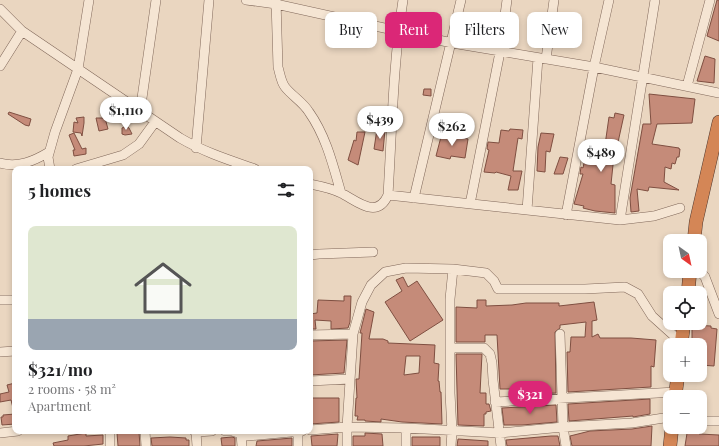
<!DOCTYPE html>
<html lang="en">
<head>
<meta charset="utf-8">
<style>
  :root { --surface:#fff; --page:#f2f2f2; --text:#202124; --muted:#757577; --accent:#db2777 }
  body { margin:0; font-family:"Playfair Display",serif; background:var(--page); color:var(--text); height:100vh; display:flex; flex-direction:column; font-size:15px; white-space:nowrap }
  * { box-sizing:border-box; margin:0 }
  p { font-size:13px; color:var(--muted) }
  .icon { flex:none; width:22px; height:22px; fill:none; stroke:currentColor; stroke-width:2; stroke-linecap:round; stroke-linejoin:round }
  .map { position:relative; flex:1; overflow:hidden }
  .sheet { position:absolute; left:12px; top:166px; width:301px; height:268px; display:flex; flex-direction:column; background:var(--surface); border-radius:8px; box-shadow:0 2px 6px #0003 }
  .sheet>* { flex:none }
  .guide { position:absolute; left:325px; top:12px; width:334px; height:36px; display:flex; gap:8px }
  .needle { width:26px; rotate:147deg }
  .fabs { position:absolute; left:663px; top:234px; display:grid; gap:8px }
  .fabs a { display:grid; place-items:center; width:44px; height:44px; border-radius:8px; background:var(--surface); box-shadow:0 2px 6px #0003; font-size:20px }
  .price { position:absolute; translate:-50% -34px; padding:0 9px; border-radius:14px; background:#fff; color:#222; font-size:13px; line-height:26px; filter:drop-shadow(0 1px 2px #0008) }
  .price::after { content:''; position:absolute; left:50%; top:24px; width:12px; height:9px; margin-left:-6px; background:inherit; clip-path:polygon(0 0,100% 0,50% 100%) }
  .price.active { background:var(--accent); color:#fff }
  ul { padding:0; list-style:none }
  li { display:grid; align-content:center; gap:8px; height:212px; padding:0 16px }
  li span { display:grid; place-items:center; height:124px; border-radius:8px; color:#555 }
  li>.icon { margin-inline-start:auto }
  span .icon { width:72px; height:72px; fill:#fffc; stroke-width:1 }
  li b { font-size:17px }
  h2 { display:flex; justify-content:space-between; align-items:center; height:48px; padding:0 16px; font-size:17px }
  .chip { padding:0 14px; border-radius:8px; background:var(--surface); box-shadow:0 2px 6px #0003; font-size:14px; line-height:36px }
  .chip.active { background:var(--accent); color:#fff }
  .map>svg:first-child { display:block }
  .building { fill:#c58b79; stroke:#7f4f41; fill-rule:evenodd }
  .lines { fill:none; stroke-linecap:round; stroke-linejoin:round }
  .minor-casing { stroke:#81685a; stroke-width:10 }
  .highway-casing { stroke:#4f372e; stroke-width:14 }
  .minor { stroke:#f5e5d3; stroke-width:9 }
  .highway { stroke:#d48656; stroke-width:13 }
</style>
</head>
<body>
<div class="map">
<svg width="719" height="446" viewBox="0 0 719 446">
  <rect width="100%" height="100%" fill="#ead6c0"/>
  <!-- building -->
  <path class="building" d="M717 0H719V41L707 36Z
    M705 56 715 59 714 83 697 81Z
    M424 89H431V96L423 95Z
    M649 94 695 99 692 123 657 124 652 144 679 148V149H680L679 157H677L675 164 672 163 671 169 665 167 664 182 679 190 649 187 648 191 637 189 639 211 631 212 630 198 643 124H651Z
    M9 112 31 119 29 126 25 125 8 114Z
    M615 113 624 115 613 165 611 184 615 185V213L595 211 583 208 584 206 574 204 583 174H580L581 167 583 168 587 149 604 152 609 117 614 118Z
    M84 117V123L82 136 81 133 73 132 74 122 78 123 76 118Z
    M96 118H105L108 129 99 131Z
    M126 126 129 128 132 134 125 135 122 134V128Z
    M377 129 385 130 383 151 374 149Z
    M510 129 523 130 522 139 518 138 513 171H522L518 190H508L511 176 496 172 495 173 484 172 489 150 487 149 488 142 499 143 501 130 509 131Z
    M357 132H365L358 165 348 160 354 140 356 141Z
    M74 133 82 149 86 148V154L74 156 73 150H75L69 135Z
    M442 133 468 139 465 158 451 156 450 159 436 156Z
    M541 133 554 134 550 152 546 151 545 172 537 171 538 147Z
    M560 157 568 158 563 174H554Z
    M403 277 408 287 417 281 443 320 410 341 385 302 402 291 396 280Z
    M344 296H351L350 322 348 328 331 329V321L315 320 316 329H310V314L317 313 318 300 344 301Z
    M477 300H486V306L512 305 526 303H559V306L594 302 597 320 592 321V337L598 334 600 338H631L656 340 654 367 651 366V387L568 392 567 352H570L571 337H585L586 322 560 325V328L555 332 556 393 510 395V389H500L497 335H485V342H456V307L477 308Z
    M366 309 374 312 369 339H383L388 341V343L435 345 434 363 439 364 438 381H439L440 392H441L442 424 402 422 381 419V422L365 421V420H357L358 416H355L356 398H357L356 379H359L362 333H360ZM406 356H420L419 373 404 375Z
    M692 325 711 326V328L717 329 714 366 700 365V345H699V340L692 341Z
    M347 340 344 373 310 375V341Z
    M456 354H482L480 393H486V404H489L491 411 486 412V414H484V426L458 425Z
    M15 383V407L13 408 11 400 0 402V394L9 392 7 385Z
    M310 398H339V422L310 424Z
    M650 399V414L633 417V416L569 421 568 404Z
    M556 405 557 422 522 425H504L502 408Z
    M15 414V424L2 425 1 417H3V415Z
    M652 426 651 446H572L570 436 590 431 632 429Z
    M688 427H696L695 432H699V434L719 435V446H685Z
    M139 432 140 446H118L117 433Z
    M86 433V436L103 435V444L84 446H54L53 443 68 440V436Z
    M365 433 382 434 383 446H353V436H365Z
    M338 434 337 446H312L311 436Z
    M551 436H558L560 446H507L506 440Z
    M170 437 186 438V440H189V446H152L151 438Z
    M232 437 235 438V446H222L221 438Z
    M412 437H440V446H412Z
    M292 438V446H256L257 441Z
    M458 439 488 441V446H457Z"/>
  <g class="lines">
    <!-- minor casing -->
    <g class="minor-casing">
      <path id="minor" d="M246 0 276 4 452 43 594 67 719 93
        M276 0 278 67C280 74 281 82 285 87 292 96 303 102 309 112 326 136 333 165 341 193
        M0 9 22 31 180 138C204 152 229 160 255 169
        M546 59 554 0
        M0 66 22 31
        M687 86 710 0
        M140 112 156 0
        M196 148 209 0
        M0 163C18 168 34 161 49 152
        M50 169 48 157 55 132 78 69 89 0
        M76 169 123 155 139 144 155 122
        M310 184C320 186 331 188 341 193 357 201 377 220 388 195 392 130 393 64 403 0
        M388 195 620 220 654 216 680 208
        M414 198 461 0
        M470 204 500 52 507 0
        M527 210 538 58
        M566 215 594 67 609 0
        M620 220 655 0
        M310 255 319 254 373 252
        M453 269 486 273 494 281 498 289H585L625 287 638 294 652 316 682 343
        M700 271 705 277 719 314
        M0 300H15
        M560 334 563 427 566 446
        M310 335 353 334
        M450 348H484L490 354 492 363 493 380 501 446
        M0 352 15 351
        M310 381 350 379
        M495 402 676 392
        M700 421H719
        M310 430 347 427 406 428 500 433 563 427 632 423 670 417
        M110 431V446
        M145 431 146 446
        M194 431 196 432 212 431
        M225 431H232L247 436 302 431
        M298 431V446
        M196 432 197 446
        M0 433 18 431
        M241 434 242 446
        M347 446V427L353 334 362 302 371 285 385 272 406 268 453 269 450 299V393L452 431 451 446
        M406 446V428"/>
    </g>
    <!-- highway casing -->
    <g class="highway-casing">
      <path id="highway" d="M694 241 696 222 719 122
        M688 293 690 271
        M681 345 684 323
        M675 397 678 375
        M670 446 672 427"/>
    </g>
    <!-- minor -->
    <use href="#minor" class="minor"/>
    <!-- highway -->
    <use href="#highway" class="highway"/>
  </g>
</svg>
<div class="fabs">
<a><svg class="needle" viewBox="-14 -14 28 28"><path d="M0-13l5 13h-10z" fill="#e53935"/><path d="M0 13l5-13h-10z" fill="#757577"/></svg></a>
<a><svg class="icon" aria-label="locate" viewBox="0 0 24 24"><circle cx="12" cy="12" r="6"/><path d="M12 2v4M12 18v4M2 12h4M18 12h4"/></svg></a>
<a>+</a>
<a>−</a>
</div>
<b class="price" style="left:126px;top:131px">$1,110</b>
<b class="price" style="left:380px;top:140px">$439</b>
<b class="price" style="left:452px;top:147px">$262</b>
<b class="price" style="left:601px;top:173px">$489</b>
<b class="price active" style="left:530px;top:415px">$321</b>
<div class="guide">
<a class="chip">Buy</a>
<a class="chip active">Rent</a>
<a class="chip">Filters</a>
<a class="chip">New</a>
</div>
<section class="sheet">
<h2>5 homes<svg class="icon" aria-label="filters" viewBox="0 0 24 24"><path d="M4 7h16M4 17h16"/><circle cx="9" cy="7" r="2"/><circle cx="15" cy="17" r="2"/></svg></h2>
<ul>
<li><span style="background:linear-gradient(#dfe7d0 75%,#9aa5b1 0)"><svg class="icon" aria-label="home" viewBox="0 0 24 24"><path d="M3 11l9-7 9 7M6 9v11h12V9"/></svg></span><div><b>$321/mo</b><p>2 rooms · 58 m²</p><p>Apartment</p></div></li>
</ul>
</section>
</div>
</body>
</html>
